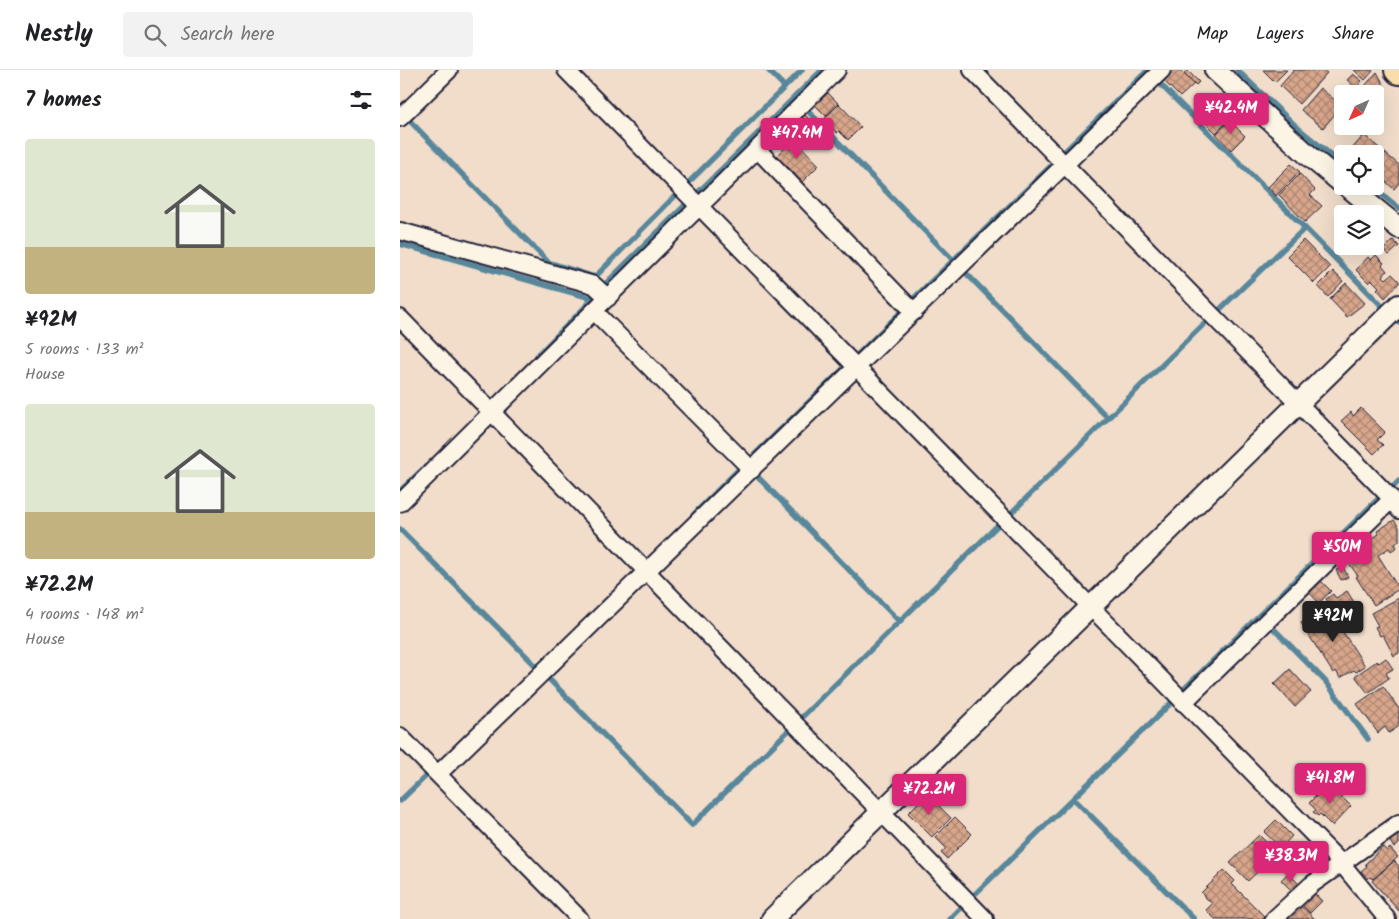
<!DOCTYPE html>
<html lang="en">
<head>
<meta charset="utf-8">
<style>
  :root { --surface:#fff; --page:#f2f2f2; --text:#202124; --muted:#757577; --line:#e0e0e0; --accent:#db2777 }
  body { margin:0; font-family:Kalam,sans-serif; background:var(--page); color:var(--text); height:100vh; display:flex; flex-direction:column; font-size:19px; white-space:nowrap }
  * { box-sizing:border-box; margin:0 }
  p { font-size:16px; color:var(--muted) }
  .icon { flex:none; width:28px; height:28px; fill:none; stroke:currentColor; stroke-width:2; stroke-linecap:round; stroke-linejoin:round }
  .map { position:relative; flex:1; overflow:hidden }
  .side { display:flex; flex-direction:column; background:var(--surface); width:400px }
  .side>* { flex:none }
  .needle { width:32px; rotate:225deg }
  .fabs { position:absolute; left:934px; top:15px; display:grid; gap:10px }
  .fabs a { display:grid; place-items:center; width:50px; height:50px; border-radius:5px; background:var(--surface); box-shadow:0 5px 20px #0002; font-size:25px }
  .price { position:absolute; translate:-50% -42px; padding:0 11px; border-radius:5px; background:var(--accent); color:#fff; font-size:16px; line-height:32px; filter:drop-shadow(0 1px 2px #0008) }
  .price::after { content:''; position:absolute; left:50%; top:30px; width:15px; height:11px; margin-left:-8px; background:inherit; clip-path:polygon(0 0,100% 0,50% 100%) }
  .price.active { background:#222; color:#fff }
  ul { padding:0; list-style:none }
  li { display:grid; align-content:center; gap:10px; height:265px; padding:0 25px }
  li span { display:grid; place-items:center; height:155px; border-radius:5px; color:#555 }
  li>.icon { margin-inline-start:auto }
  span .icon { width:90px; height:90px; fill:#fffc; stroke-width:1 }
  li b { font-size:21px }
  h2 { display:flex; justify-content:space-between; align-items:center; height:60px; padding:0 25px; font-size:21px }
  header { display:flex; align-items:center; gap:30px; box-sizing:border-box; height:70px; padding:0 25px; background:var(--surface); border-bottom:1px solid var(--line) }
  header strong { font-size:24px }
  nav { display:flex; gap:28px; margin-inline-start:auto; font-size:18px }
  .search { width:350px; height:45px; background:var(--page); display:flex; align-items:center; gap:12px; box-sizing:border-box; padding:0 18px; border-radius:5px; color:var(--muted); font-size:19px }
  main { display:flex; flex:1; min-height:0 }
  .map>svg:first-child { display:block }
  .lines { fill:none; stroke-linecap:round; stroke-linejoin:round }
  .stream { stroke:#59879b; stroke-width:5.5 }
  .building { fill:url(#building-cross-hatch); stroke:#22223b }
  .minor-casing { stroke:#22223b; stroke-width:20 }
  .tertiary-casing { stroke:#22223b; stroke-width:24 }
  .primary-casing { stroke:#22223b; stroke-width:30 }
  .minor { stroke:#fcf5e5; stroke-width:16 }
  .tertiary { stroke:#fcf5e5; stroke-width:20 }
  .primary { stroke:#fbddab; stroke-width:26 }
</style>
</head>
<body>
<header>
<strong>Nestly</strong>
<div class="search"><svg class="icon" aria-label="search" viewBox="0 0 24 24"><circle cx="10" cy="10" r="6"/><path d="M15 15l6 6"/></svg>Search here</div>
<nav><a>Map</a><a>Layers</a><a>Share</a></nav>
</header>
<main>
<section class="side">
<h2>7 homes<svg class="icon" aria-label="filters" viewBox="0 0 24 24"><path d="M4 7h16M4 17h16"/><circle cx="9" cy="7" r="2"/><circle cx="15" cy="17" r="2"/></svg></h2>
<ul>
<li><span style="background:linear-gradient(#dfe7d0 70%,#c2b280 0)"><svg class="icon" aria-label="home" viewBox="0 0 24 24"><path d="M3 11l9-7 9 7M6 9v11h12V9"/></svg></span><div><b>¥92M</b><p>5 rooms · 133 m²</p><p>House</p></div></li>
<li><span style="background:linear-gradient(#dfe7d0 70%,#c2b280 0)"><svg class="icon" aria-label="home" viewBox="0 0 24 24"><path d="M3 11l9-7 9 7M6 9v11h12V9"/></svg></span><div><b>¥72.2M</b><p>4 rooms · 148 m²</p><p>House</p></div></li>
</ul>
</section>
<div class="map">
<svg width="999" height="849" viewBox="0 0 999 849">
  <defs>
    <pattern id="building-cross-hatch" width="8" height="8" patternUnits="userSpaceOnUse" patternTransform="scale(1.25)"><rect width="8" height="8" fill="#d8a68b"/><path d="M0 0l8 8M0 8l8-8" fill="none" stroke="#af8773"/></pattern>
  </defs>
  <rect width="100%" height="100%" fill="#f1ddca"/>
  <filter id="ink" filterUnits="userSpaceOnUse"><feTurbulence type="fractalNoise" baseFrequency=".02" numOctaves="2"/><feDisplacementMap in="SourceGraphic" scale="10" xChannelSelector="R" yChannelSelector="G"/><feConvolveMatrix kernelMatrix="1 2 1 2 8 2 1 2 1" color-interpolation-filters="sRGB"/></filter>
  <g filter="url(#ink)">
    <g class="lines">
      <!-- stream -->
      <path class="stream" d="M368 0 385 17
        M837 0 899 59 942 94
        M759 13 905 158
        M408 41 553 190
        M8 49 148 192 195 207 274 127
        M664 82 746 2
        M286 115 402 0
        M971 116 999 138
        M0 174 191 228 422 0
        M565 202 708 348
        M513 229 654 93
        M817 242 905 158 982 236
        M998 252H999
        M137 286 190 232 191 228
        M455 287 500 243
        M351 388 445 297
        M356 405 500 552
        M992 418 999 411
        M0 421 25 397
        M294 444 340 398
        M609 445 806 252
        M0 459 138 598
        M871 556 926 612 968 669
        M148 608 292 755 389 660
        M782 621 978 429
        M402 647 599 454
        M674 729 794 849
        M0 731 28 704
        M574 825 772 632
        M550 849 561 838"/>
    </g>
    <!-- building -->
    <path class="building" d="M771 0H780L794 14 780 27 762 9Z
      M787 0 799 12 796 15 784 3Z
      M863 0H887L875 12Z
      M894 0H923L927 3 899 34 880 16Z
      M954 0H972L973 1 965 10Z
      M977 2 985 17 975 29V24H958Z
      M953 4 962 11 956 18 947 10Z
      M920 18 942 36 923 58 901 40Z
      M428 23 438 33 426 46 415 35Z
      M439 34 461 57 448 70 439 61 437 63 428 54 429 52 425 48Z
      M822 34 833 46 816 63 795 42 800 37 809 47Z
      M405 45 417 57 403 70 392 59Z
      M830 51 845 66 831 80 816 64Z
      M964 65 999 95V113L994 119 975 102V84H954L950 81Z
      M394 69 419 95 402 112 385 94 383 96 375 88Z
      M891 94 900 102 876 126 868 117Z
      M900 104 915 120 910 125 922 136 905 152 879 125Z
      M903 170 930 197 914 213 887 186Z
      M993 170 999 176 989 185 983 180Z
      M976 185 984 193 982 195 987 201 983 206 986 209 992 204 999 211V213L985 228 977 219 979 217 972 210 969 213 956 200 968 187 971 190Z
      M933 201 943 211 928 227 918 216Z
      M946 213 965 233 947 247 930 229Z
      M961 338 985 362 977 370 983 375 974 384 941 351 951 342 953 346Z
      M994 450 999 457V471L995 474 997 477 991 481 989 478 978 485 999 519 974 535 956 507 958 506 948 492 967 480 964 474 979 464 977 461Z
      M943 497 948 507 941 510 936 500Z
      M920 510 931 521 919 533 908 521Z
      M947 521 957 537 936 551 927 537 930 535 926 529 933 524 936 528Z
      M999 528V583L994 586 983 565 980 566 975 557 978 556 971 543Z
      M927 537 965 596 956 602 954 600 940 608 936 601 933 603 901 553Z
      M986 588 993 599 986 603 989 608 968 623 955 606 977 591 979 593Z
      M890 599 911 622 895 637 874 614Z
      M983 616 999 639V656L989 663 985 657 978 663 957 634Z
      M928 714 951 736 932 756 920 744 918 746 913 742 916 740 909 733Z
      M527 724 551 748 532 767 508 743Z
      M555 747 572 764 547 789 541 783 546 778 535 767Z
      M876 750 892 766 881 778 864 762Z
      M999 760V774L994 778 988 768Z
      M859 765 877 783 848 811 830 793Z
      M983 777 987 781 990 778 998 787 973 809 970 807 968 809 961 801 967 796 965 794Z
      M994 791 999 796V841L972 811Z
      M824 800 835 811 832 814 865 847 863 849H815L806 840 812 834 801 823Z
      M888 803 901 816 894 823 881 810Z
      M913 822 922 831 910 843 901 834Z
      M900 835 915 849H886Z"/>
    <g class="lines">
      <!-- minor casing -->
      <g class="minor-casing">
        <path id="minor" d="M166 0 942 794 987 849
          M572 0 992 429 999 440
          M0 48 49 0
          M357 79 514 242
          M0 161 194 215 208 228
          M194 241 352 400
          M0 248 585 849
          M0 433 437 0
          M783 633 992 429
          M0 666 180 849
          M38 704 762 0
          M874 849 911 815 999 753"/>
      </g>
      <!-- tertiary casing -->
      <g class="tertiary-casing">
        <path id="tertiary" d="M815 0 908 85 942 113
          M947 116 999 158
          M372 849 999 235"/>
      </g>
      <!-- primary casing -->
      <g class="primary-casing">
        <path id="primary" d="M998 0 999 1"/>
      </g>
      <!-- minor -->
      <use href="#minor" class="minor"/>
      <!-- tertiary -->
      <use href="#tertiary" class="tertiary"/>
      <!-- primary -->
      <use href="#primary" class="primary"/>
    </g>
  </g>
</svg>
<div class="fabs">
<a><svg class="needle" viewBox="-14 -14 28 28"><path d="M0-13l5 13h-10z" fill="#e53935"/><path d="M0 13l5-13h-10z" fill="#757577"/></svg></a>
<a><svg class="icon" aria-label="locate" viewBox="0 0 24 24"><circle cx="12" cy="12" r="6"/><path d="M12 2v4M12 18v4M2 12h4M18 12h4"/></svg></a>
<a><svg class="icon" aria-label="layers" viewBox="0 0 24 24"><path d="M12 4l9 5-9 5-9-5zM3 14l9 5 9-5"/></svg></a>
</div>
<b class="price" style="left:831px;top:65px">¥42.4M</b>
<b class="price" style="left:397px;top:90px">¥47.4M</b>
<b class="price" style="left:942px;top:504px">¥50M</b>
<b class="price active" style="left:933px;top:573px">¥92M</b>
<b class="price" style="left:930px;top:735px">¥41.8M</b>
<b class="price" style="left:529px;top:746px">¥72.2M</b>
<b class="price" style="left:891px;top:813px">¥38.3M</b>
</div>
</main>
</body>
</html>
